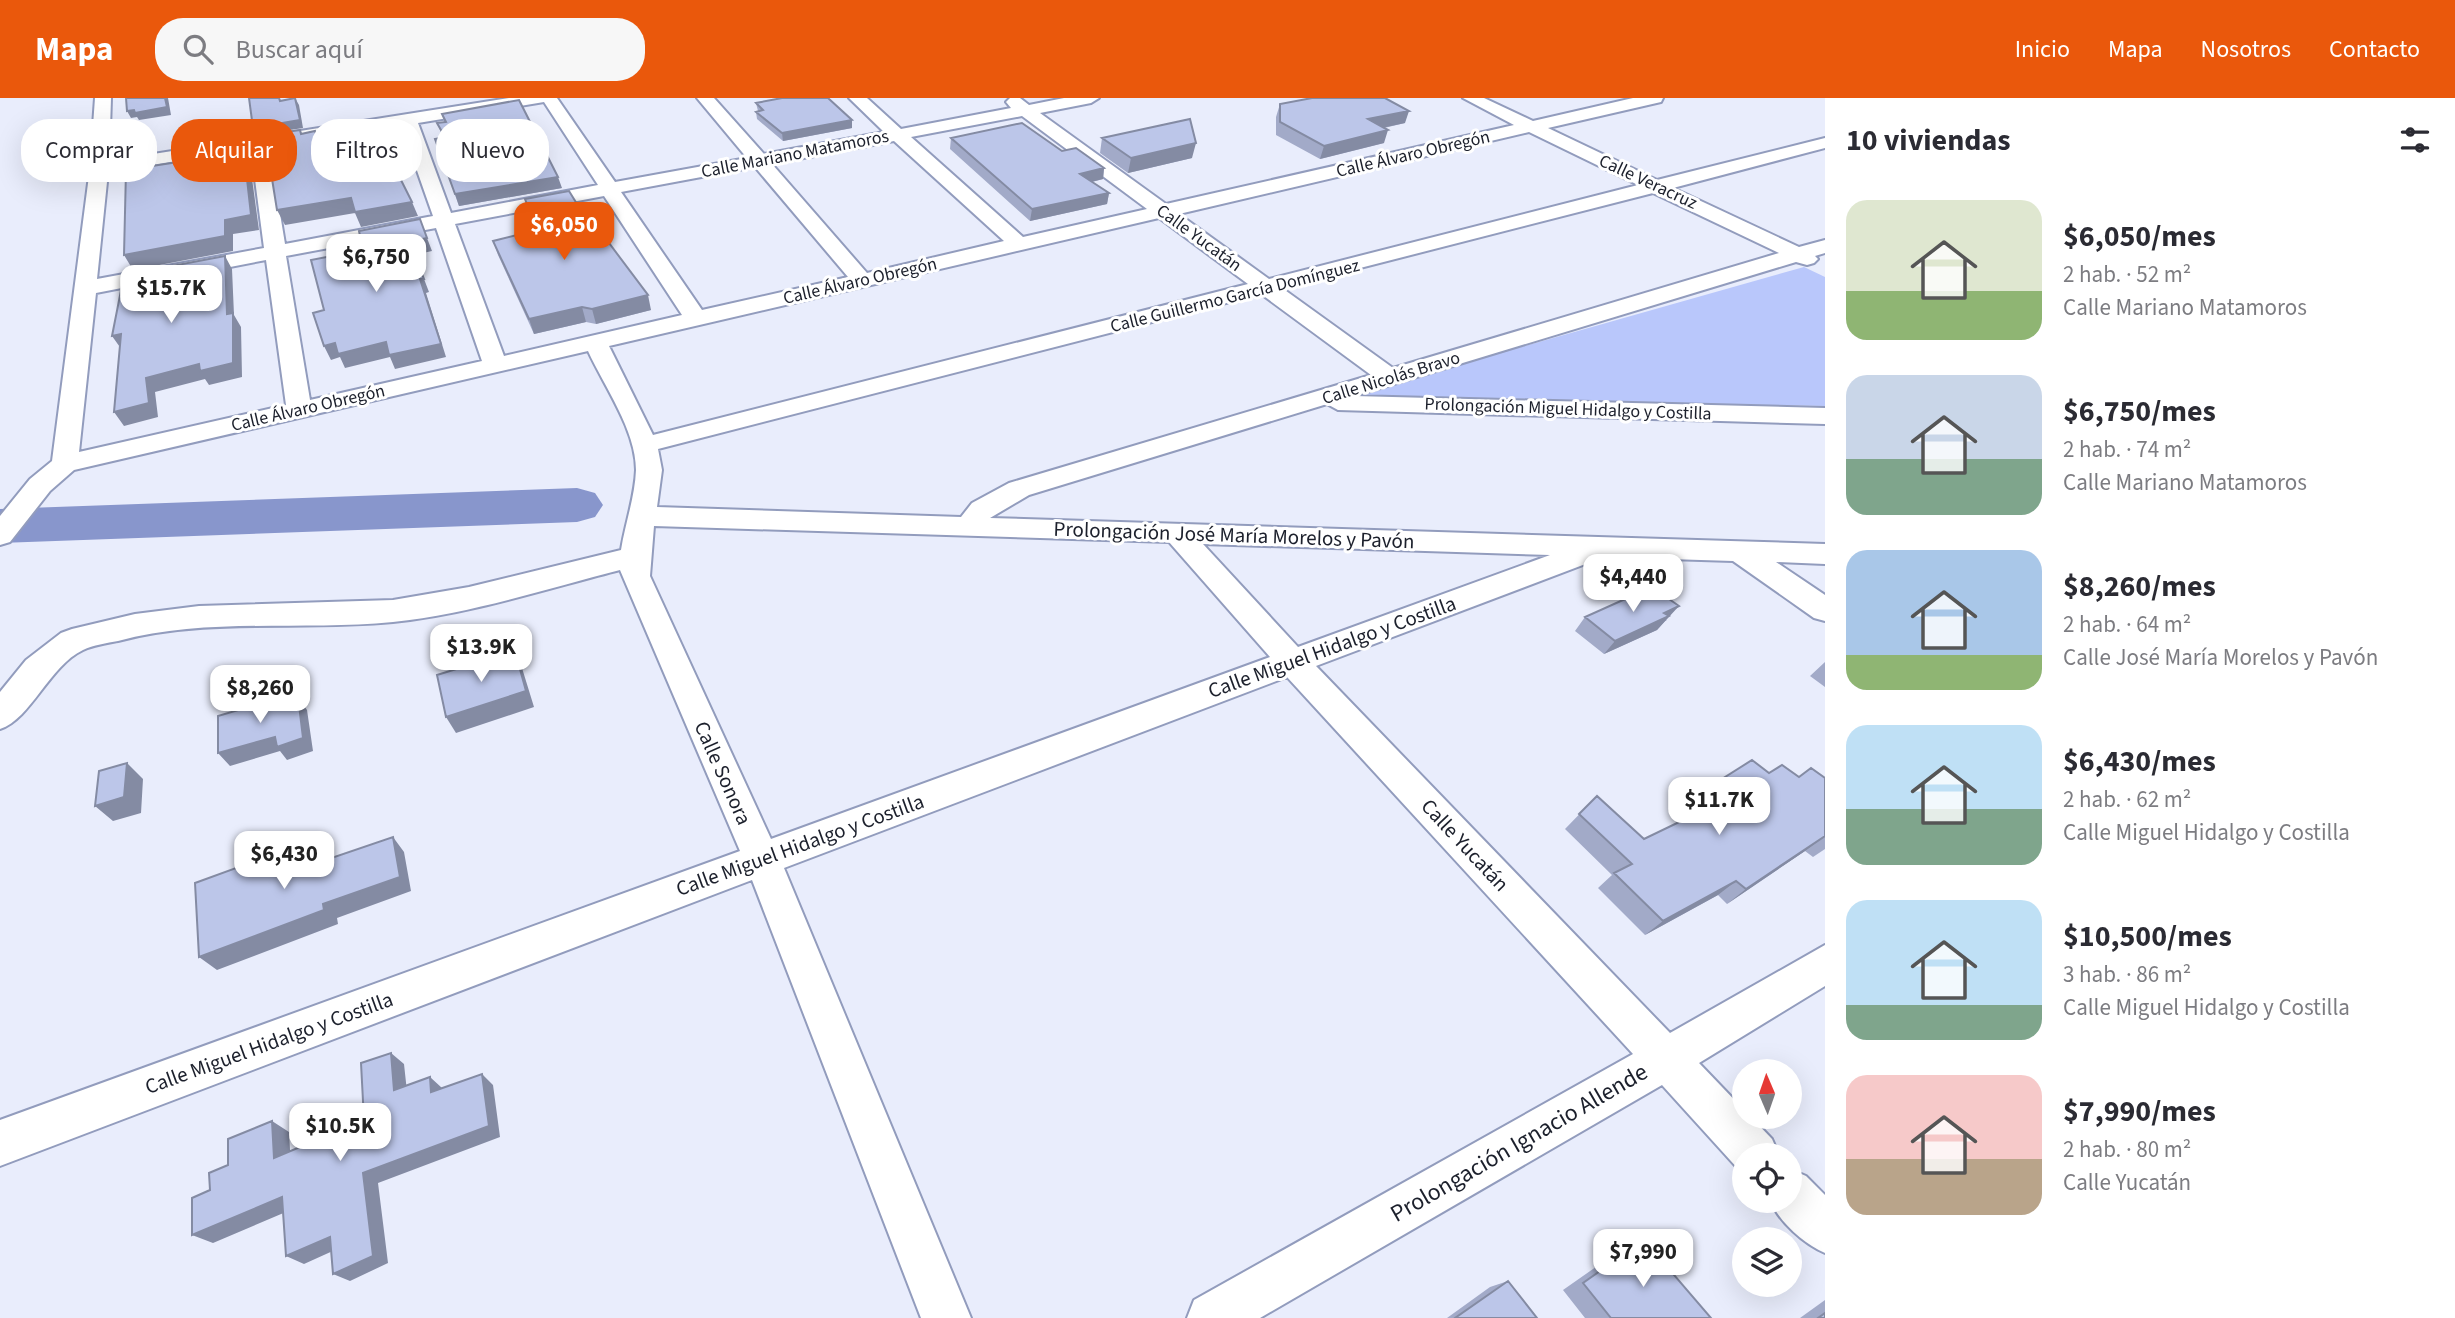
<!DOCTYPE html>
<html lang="es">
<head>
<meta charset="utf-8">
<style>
  :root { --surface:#fff; --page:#f7f7f7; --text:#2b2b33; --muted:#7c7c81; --accent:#ea580c }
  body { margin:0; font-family:"Source Sans 3",sans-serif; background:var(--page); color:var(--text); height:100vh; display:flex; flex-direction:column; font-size:26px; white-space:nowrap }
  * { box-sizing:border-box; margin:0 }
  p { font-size:23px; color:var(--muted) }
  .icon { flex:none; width:38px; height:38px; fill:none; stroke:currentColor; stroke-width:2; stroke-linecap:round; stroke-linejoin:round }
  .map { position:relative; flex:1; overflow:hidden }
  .sheet { display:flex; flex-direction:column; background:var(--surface); width:630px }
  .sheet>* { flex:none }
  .hud { position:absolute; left:21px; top:21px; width:665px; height:63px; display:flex; gap:14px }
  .needle { width:46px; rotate:358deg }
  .buttons { position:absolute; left:1732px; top:961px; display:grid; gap:14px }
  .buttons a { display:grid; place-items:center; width:70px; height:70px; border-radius:50%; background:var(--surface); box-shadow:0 7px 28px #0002; font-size:35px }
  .price { position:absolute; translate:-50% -60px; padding:0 16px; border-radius:14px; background:#fff; color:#222; font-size:23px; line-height:46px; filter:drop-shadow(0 2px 4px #0008) }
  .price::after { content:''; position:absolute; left:50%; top:42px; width:21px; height:16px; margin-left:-10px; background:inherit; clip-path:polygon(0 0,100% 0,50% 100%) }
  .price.current { background:var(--accent); color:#fff }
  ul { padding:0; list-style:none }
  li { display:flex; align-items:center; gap:21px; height:175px; padding:0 21px }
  li span { display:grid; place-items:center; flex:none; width:196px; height:140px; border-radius:21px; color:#555 }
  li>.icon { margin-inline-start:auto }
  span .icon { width:84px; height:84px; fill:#fffc; stroke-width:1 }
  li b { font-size:30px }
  h2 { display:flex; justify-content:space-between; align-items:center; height:84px; padding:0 21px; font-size:30px }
  .chip { padding:0 24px; border-radius:28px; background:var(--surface); box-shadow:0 7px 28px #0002; font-size:24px; line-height:63px }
  .chip.current { background:var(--accent); color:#fff }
  header { display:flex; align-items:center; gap:42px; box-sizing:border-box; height:98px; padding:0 35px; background:var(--accent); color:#fff }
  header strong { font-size:33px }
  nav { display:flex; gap:38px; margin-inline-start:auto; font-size:24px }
  .search { width:490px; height:63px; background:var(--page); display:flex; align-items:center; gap:18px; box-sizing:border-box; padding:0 24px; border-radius:28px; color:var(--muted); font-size:26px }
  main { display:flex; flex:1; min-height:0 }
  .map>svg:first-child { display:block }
  .green { fill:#b9c7fb }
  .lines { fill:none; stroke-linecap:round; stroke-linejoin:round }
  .river { fill:#8896cc; fill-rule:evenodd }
  .minor-casing { stroke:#929cbd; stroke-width:4 }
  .minor { fill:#fff; fill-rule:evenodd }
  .wall { fill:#a2aac8 }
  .shaded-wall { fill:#848ba3 }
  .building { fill:#bcc6e9; stroke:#848ba3; stroke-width:2 }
  .labels { text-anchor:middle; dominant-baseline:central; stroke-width:6; stroke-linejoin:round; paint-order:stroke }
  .far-street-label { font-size:18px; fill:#1c202c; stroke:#fff }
  .street-label { font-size:21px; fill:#1c202c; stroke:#fff }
  .near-street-label { font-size:24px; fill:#1c202c; stroke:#fff }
</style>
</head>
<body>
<header>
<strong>Mapa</strong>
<div class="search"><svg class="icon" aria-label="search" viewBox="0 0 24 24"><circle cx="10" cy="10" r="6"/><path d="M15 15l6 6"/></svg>Buscar aquí</div>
<nav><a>Inicio</a><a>Mapa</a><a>Nosotros</a><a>Contacto</a></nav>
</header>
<main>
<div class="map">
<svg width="1825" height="1220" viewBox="0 0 1825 1220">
  <rect width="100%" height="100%" fill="#e9edfc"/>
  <!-- green -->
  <path class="green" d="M1804 169 1825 179V308L1337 301Z"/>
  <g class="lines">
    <!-- river -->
    <path class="river" d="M577 390 595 395 603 407 595 419 577 424 0 445V411Z"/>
    <!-- minor casing -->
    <g class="minor-casing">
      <path id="minor" d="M95 0H111L109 63 509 0H557L615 84 747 60 697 0H714L764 56 884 34 849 0H867L901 31 1011 10 1006 4 1010 0H1020L1029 7 1064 0H1099L1091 5 1040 15 1166 106 1514 27 1463 0H1484L1533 23 1633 0H1663L1661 4 1548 30 1657 82 1825 40V50L1673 90 1799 149 1825 142V155L1815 158 1818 161 1814 165 1807 167 1796 164 1354 298 1825 310V326L1338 312 1327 306 1029 397 990 420 1825 446V466L1776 464 1825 497V523L1814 520 1733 463 1604 459 1316 568 1670 935 1825 847V888L1699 965 1745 1013V1018H1750L1772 1041 1779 1057H1745V1075L1740 1073 1662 987 1260 1220H1187L1194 1202 1633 956 1287 579 784 770 971 1220H921L752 782 0 1068V1022L740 753 620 472C546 491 470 516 393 524 302 533 208 519 118 543 107 545 93 547 83 552 49 568 31 621 0 631V594L26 562 61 535 72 531 135 516 199 508 393 502 469 489 621 452C625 426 635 399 636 372 636 332 604 288 588 253L74 372 50 393 10 444 0 447V418L30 381 52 363 90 70ZM544 4 598 87 451 115 418 25ZM1022 18 1147 111 1023 139 911 39ZM401 27 433 118 285 146 269 49ZM1529 34 1638 87 1269 181 1179 116ZM894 43 1004 143 867 175 772 66ZM251 51 264 150 97 181 108 74ZM755 69 848 179 702 212 621 94ZM1653 95 1779 155 1393 270 1282 190ZM604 98 682 217 504 258 455 126ZM1159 120 1248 186 653 337 609 248ZM436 130 482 263 310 302 286 158ZM266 162 286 307 79 354 96 195ZM1261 196 1371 277 1009 385 972 405 961 419 657 409 662 372 658 351ZM654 428 1169 444 1270 559 771 741 650 478ZM1203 446 1550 457 1298 549Z
        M1790 1071 1806 1078 1825 1097V1155C1804 1146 1779 1124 1770 1102H1790Z"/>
    </g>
    <!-- minor -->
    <use href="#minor" class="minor"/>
  </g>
  <!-- wall -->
  <path class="wall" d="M756 5 852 22V30L783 43 757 21 756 14 758 13Z
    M1280 6 1405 25 1384 30V45L1320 61 1276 37V19Z
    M442 16 562 90 459 108 435 41 443 39 437 25 444 24Z
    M951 40 1062 53 1104 70 1103 81 1092 84 1109 95 1107 106 1030 123 950 51Z
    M1102 40 1192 60 1128 75 1100 55Z
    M525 101 590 127 651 212 596 226 586 224 534 236 498 157 493 143 536 132Z
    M1585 519 1667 522 1665 523 1657 532 1604 556 1575 533Z
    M1825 564V589L1810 578Z
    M1799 679 1825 680V751L1813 759 1805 753 1727 806 1718 797 1645 837 1598 790 1612 777 1565 731 1597 698 1644 741 1678 725 1670 718 1687 703Z
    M1644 1142 1711 1220H1585L1563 1192 1623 1150Z
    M1508 1183 1537 1220H1447L1490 1189Z
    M1825 1202V1220H1800Z"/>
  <!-- shaded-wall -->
  <path class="shaded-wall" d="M165 0H168L171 17 139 22 137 19 131 20 127 13Z
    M295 0 299 7 303 30 257 37 253 30Z
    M1409 13 1405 25 1363 34 1368 21Z
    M852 22V30L783 43 782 35Z
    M1388 32 1384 45 1320 61 1324 48Z
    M243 45 249 59 259 132 233 136V153L133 172 124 157Z
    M1196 45 1192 60 1128 75 1131 60Z
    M1104 70 1103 81 1079 87 1080 76Z
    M558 79 562 90 459 108 455 96Z
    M1109 95 1107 106 1030 123 1032 111Z
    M351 100 412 104 418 118 361 129 355 115 285 127 277 112Z
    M427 140 432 153 414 157 409 144Z
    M225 158 232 171 234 217 241 229 242 279 209 287 205 281 155 294 158 319 124 328 114 314 146 280 227 216Z
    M420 181H424L429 194 426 195 446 259 395 271 390 259 345 270 340 259 331 262 324 248Z
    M648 197 651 212 596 226 592 211Z
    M582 209 586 224 534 236 529 221Z
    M121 236 122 252 112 238Z
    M1679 508 1657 532 1604 556 1615 543 1664 515Z
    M515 553 522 570 534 609 456 635 446 619Z
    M298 599 307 612 313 653 287 662 280 653 230 668 218 655Z
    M127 665 143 681 141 715 113 723 95 708Z
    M1825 738 1805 753 1727 806 1746 791Z
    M393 739 404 754 411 793 337 820 338 826 217 872 199 859 323 806Z
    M313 742 327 757 330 780 317 765Z
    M1736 783 1718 797 1645 837 1663 823Z
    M391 955 404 966 408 1003 394 992Z
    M482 976 493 987 500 1039 378 1085 388 1165 350 1183 333 1176 363 1075Z
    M430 979 442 990 431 994Z
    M272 1023 289 1034 291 1070 274 1060Z
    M282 1099 300 1108 213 1145 192 1137Z
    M330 1139 346 1147 304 1166 286 1158Z"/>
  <!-- building -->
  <path class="building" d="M126 0H165L167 9 135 15 134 12 127 13Z
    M249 0H279L280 3 295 0 300 22 253 30Z
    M782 0H828L852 22 782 35 756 14 763 12 756 5Z
    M1312 0H1385L1409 13 1368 21 1388 32 1324 48 1280 24V6Z
    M519 2 558 79 455 96 435 41 445 39 437 25 446 24 442 16Z
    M1190 21 1196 45 1131 60 1102 40Z
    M1022 25 1062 53 1076 50 1104 70 1080 76 1109 95 1032 111 951 40Z
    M300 32 301 36 315 33 322 53 377 42 381 50H385L412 104 355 114 351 100 277 112 265 37Z
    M243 45 251 117 225 122V138L124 157 126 72 192 62 193 53Z
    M569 93 590 127 606 146 609 145 648 197 592 211 582 209 529 221 493 143 537 132 525 101Z
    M420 121 427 140 409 144 424 181H420L441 246 389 257 386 244 338 256 335 245 324 248 313 215 324 212 311 162 363 152 359 133Z
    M225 158 227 216 233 215V265L200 273 199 266 146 280 149 305 114 314 121 236 112 238 124 177Z
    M1652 489 1679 508 1664 515 1669 518 1615 543 1585 519Z
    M515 553 526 593 446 619 437 577Z
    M298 599 303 640 277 649 275 639 218 655V618L262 605V610Z
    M1752 662 1769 675 1782 667 1799 679 1811 670 1825 680V738L1746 791 1736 783 1663 823 1614 775 1632 766 1579 716 1597 698 1644 741 1700 714 1687 703Z
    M127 665 124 699 95 708 99 673Z
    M393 739 400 779 323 806 324 812 199 859 195 785 313 742 317 765Z
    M391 955 394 992 430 979 431 994 482 976 489 1028 363 1075 373 1158 333 1176 330 1139 286 1158 282 1099 192 1137V1100L210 1092 209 1075 228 1067V1041L272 1023 274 1060 364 1022 361 965Z
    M1644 1142 1711 1220H1611L1583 1185Z
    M1508 1183 1537 1220H1455Z
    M1825 1215V1220H1818Z"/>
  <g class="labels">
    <!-- far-street labels -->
    <g class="far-street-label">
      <text transform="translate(795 56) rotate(-11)">Calle Mariano Matamoros</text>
      <text transform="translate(1413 56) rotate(-13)">Calle Álvaro Obregón</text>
      <text transform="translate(1648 84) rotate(25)">Calle Veracruz</text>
      <text transform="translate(1199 140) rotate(36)">Calle Yucatán</text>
      <text transform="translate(860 183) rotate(-13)">Calle Álvaro Obregón</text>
      <text transform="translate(1235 198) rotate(-14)">Calle Guillermo García Domínguez</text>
      <text transform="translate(1391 280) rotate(-17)">Calle Nicolás Bravo</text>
      <text transform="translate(308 310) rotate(-13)">Calle Álvaro Obregón</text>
      <text transform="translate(1568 311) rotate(2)">Prolongación Miguel Hidalgo y Costilla</text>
    </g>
    <!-- street labels -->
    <g class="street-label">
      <text transform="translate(1234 437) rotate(2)">Prolongación José María Morelos y Pavón</text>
      <text transform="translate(1332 549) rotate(-20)">Calle Miguel Hidalgo y Costilla</text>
      <text transform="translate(723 675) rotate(66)">Calle Sonora</text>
      <text transform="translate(800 747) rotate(-20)">Calle Miguel Hidalgo y Costilla</text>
      <text transform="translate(1465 747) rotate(47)">Calle Yucatán</text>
      <text transform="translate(269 945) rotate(-20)">Calle Miguel Hidalgo y Costilla</text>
    </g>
    <!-- near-street labels -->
    <g class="near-street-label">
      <text transform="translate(1519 1045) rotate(-30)">Prolongación Ignacio Allende</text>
    </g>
  </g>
</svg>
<div class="buttons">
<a><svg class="needle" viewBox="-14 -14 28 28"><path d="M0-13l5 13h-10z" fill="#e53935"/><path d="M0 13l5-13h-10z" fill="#7c7c81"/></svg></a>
<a><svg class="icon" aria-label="locate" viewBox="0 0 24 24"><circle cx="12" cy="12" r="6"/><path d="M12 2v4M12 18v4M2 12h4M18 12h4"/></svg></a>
<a><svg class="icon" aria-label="layers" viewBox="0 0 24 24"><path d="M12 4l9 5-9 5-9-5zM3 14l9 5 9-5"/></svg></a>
</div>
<b class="price current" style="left:564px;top:164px">$6,050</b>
<b class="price" style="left:376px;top:196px">$6,750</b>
<b class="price" style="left:171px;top:227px">$15.7K</b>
<b class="price" style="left:1633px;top:516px">$4,440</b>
<b class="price" style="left:481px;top:586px">$13.9K</b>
<b class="price" style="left:260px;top:627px">$8,260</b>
<b class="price" style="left:1719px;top:739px">$11.7K</b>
<b class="price" style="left:284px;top:793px">$6,430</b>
<b class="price" style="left:340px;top:1065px">$10.5K</b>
<b class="price" style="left:1643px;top:1191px">$7,990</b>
<div class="hud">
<a class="chip">Comprar</a>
<a class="chip current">Alquilar</a>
<a class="chip">Filtros</a>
<a class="chip">Nuevo</a>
</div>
</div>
<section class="sheet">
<h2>10 viviendas<svg class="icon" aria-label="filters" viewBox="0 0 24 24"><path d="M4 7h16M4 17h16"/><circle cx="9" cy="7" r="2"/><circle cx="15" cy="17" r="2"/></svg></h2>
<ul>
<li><span style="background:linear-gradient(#dfe7d0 65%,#8fb573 0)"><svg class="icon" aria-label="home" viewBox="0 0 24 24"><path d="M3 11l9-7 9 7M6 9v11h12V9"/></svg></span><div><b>$6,050/mes</b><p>2 hab. · 52 m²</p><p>Calle Mariano Matamoros</p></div></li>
<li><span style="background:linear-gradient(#c9d6e8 60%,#7fa58c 0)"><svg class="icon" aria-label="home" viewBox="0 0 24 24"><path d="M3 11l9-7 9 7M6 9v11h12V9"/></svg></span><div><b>$6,750/mes</b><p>2 hab. · 74 m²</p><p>Calle Mariano Matamoros</p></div></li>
<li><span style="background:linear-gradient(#a9c7e8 75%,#8fb573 0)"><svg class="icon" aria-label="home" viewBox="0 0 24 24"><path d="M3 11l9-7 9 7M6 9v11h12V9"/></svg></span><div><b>$8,260/mes</b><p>2 hab. · 64 m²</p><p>Calle José María Morelos y Pavón</p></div></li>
<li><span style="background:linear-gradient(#bfe0f5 60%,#7fa58c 0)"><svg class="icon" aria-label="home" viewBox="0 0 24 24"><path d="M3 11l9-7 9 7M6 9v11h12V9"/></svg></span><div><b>$6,430/mes</b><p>2 hab. · 62 m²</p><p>Calle Miguel Hidalgo y Costilla</p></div></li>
<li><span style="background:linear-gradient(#bfe0f5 75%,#7fa58c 0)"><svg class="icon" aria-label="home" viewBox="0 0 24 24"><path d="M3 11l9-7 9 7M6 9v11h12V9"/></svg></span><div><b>$10,500/mes</b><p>3 hab. · 86 m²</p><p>Calle Miguel Hidalgo y Costilla</p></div></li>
<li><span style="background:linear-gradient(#f6c9c9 60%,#b9a48a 0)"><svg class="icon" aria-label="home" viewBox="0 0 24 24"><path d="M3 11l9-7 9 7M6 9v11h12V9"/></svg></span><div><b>$7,990/mes</b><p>2 hab. · 80 m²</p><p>Calle Yucatán</p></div></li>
</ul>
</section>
</main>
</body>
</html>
